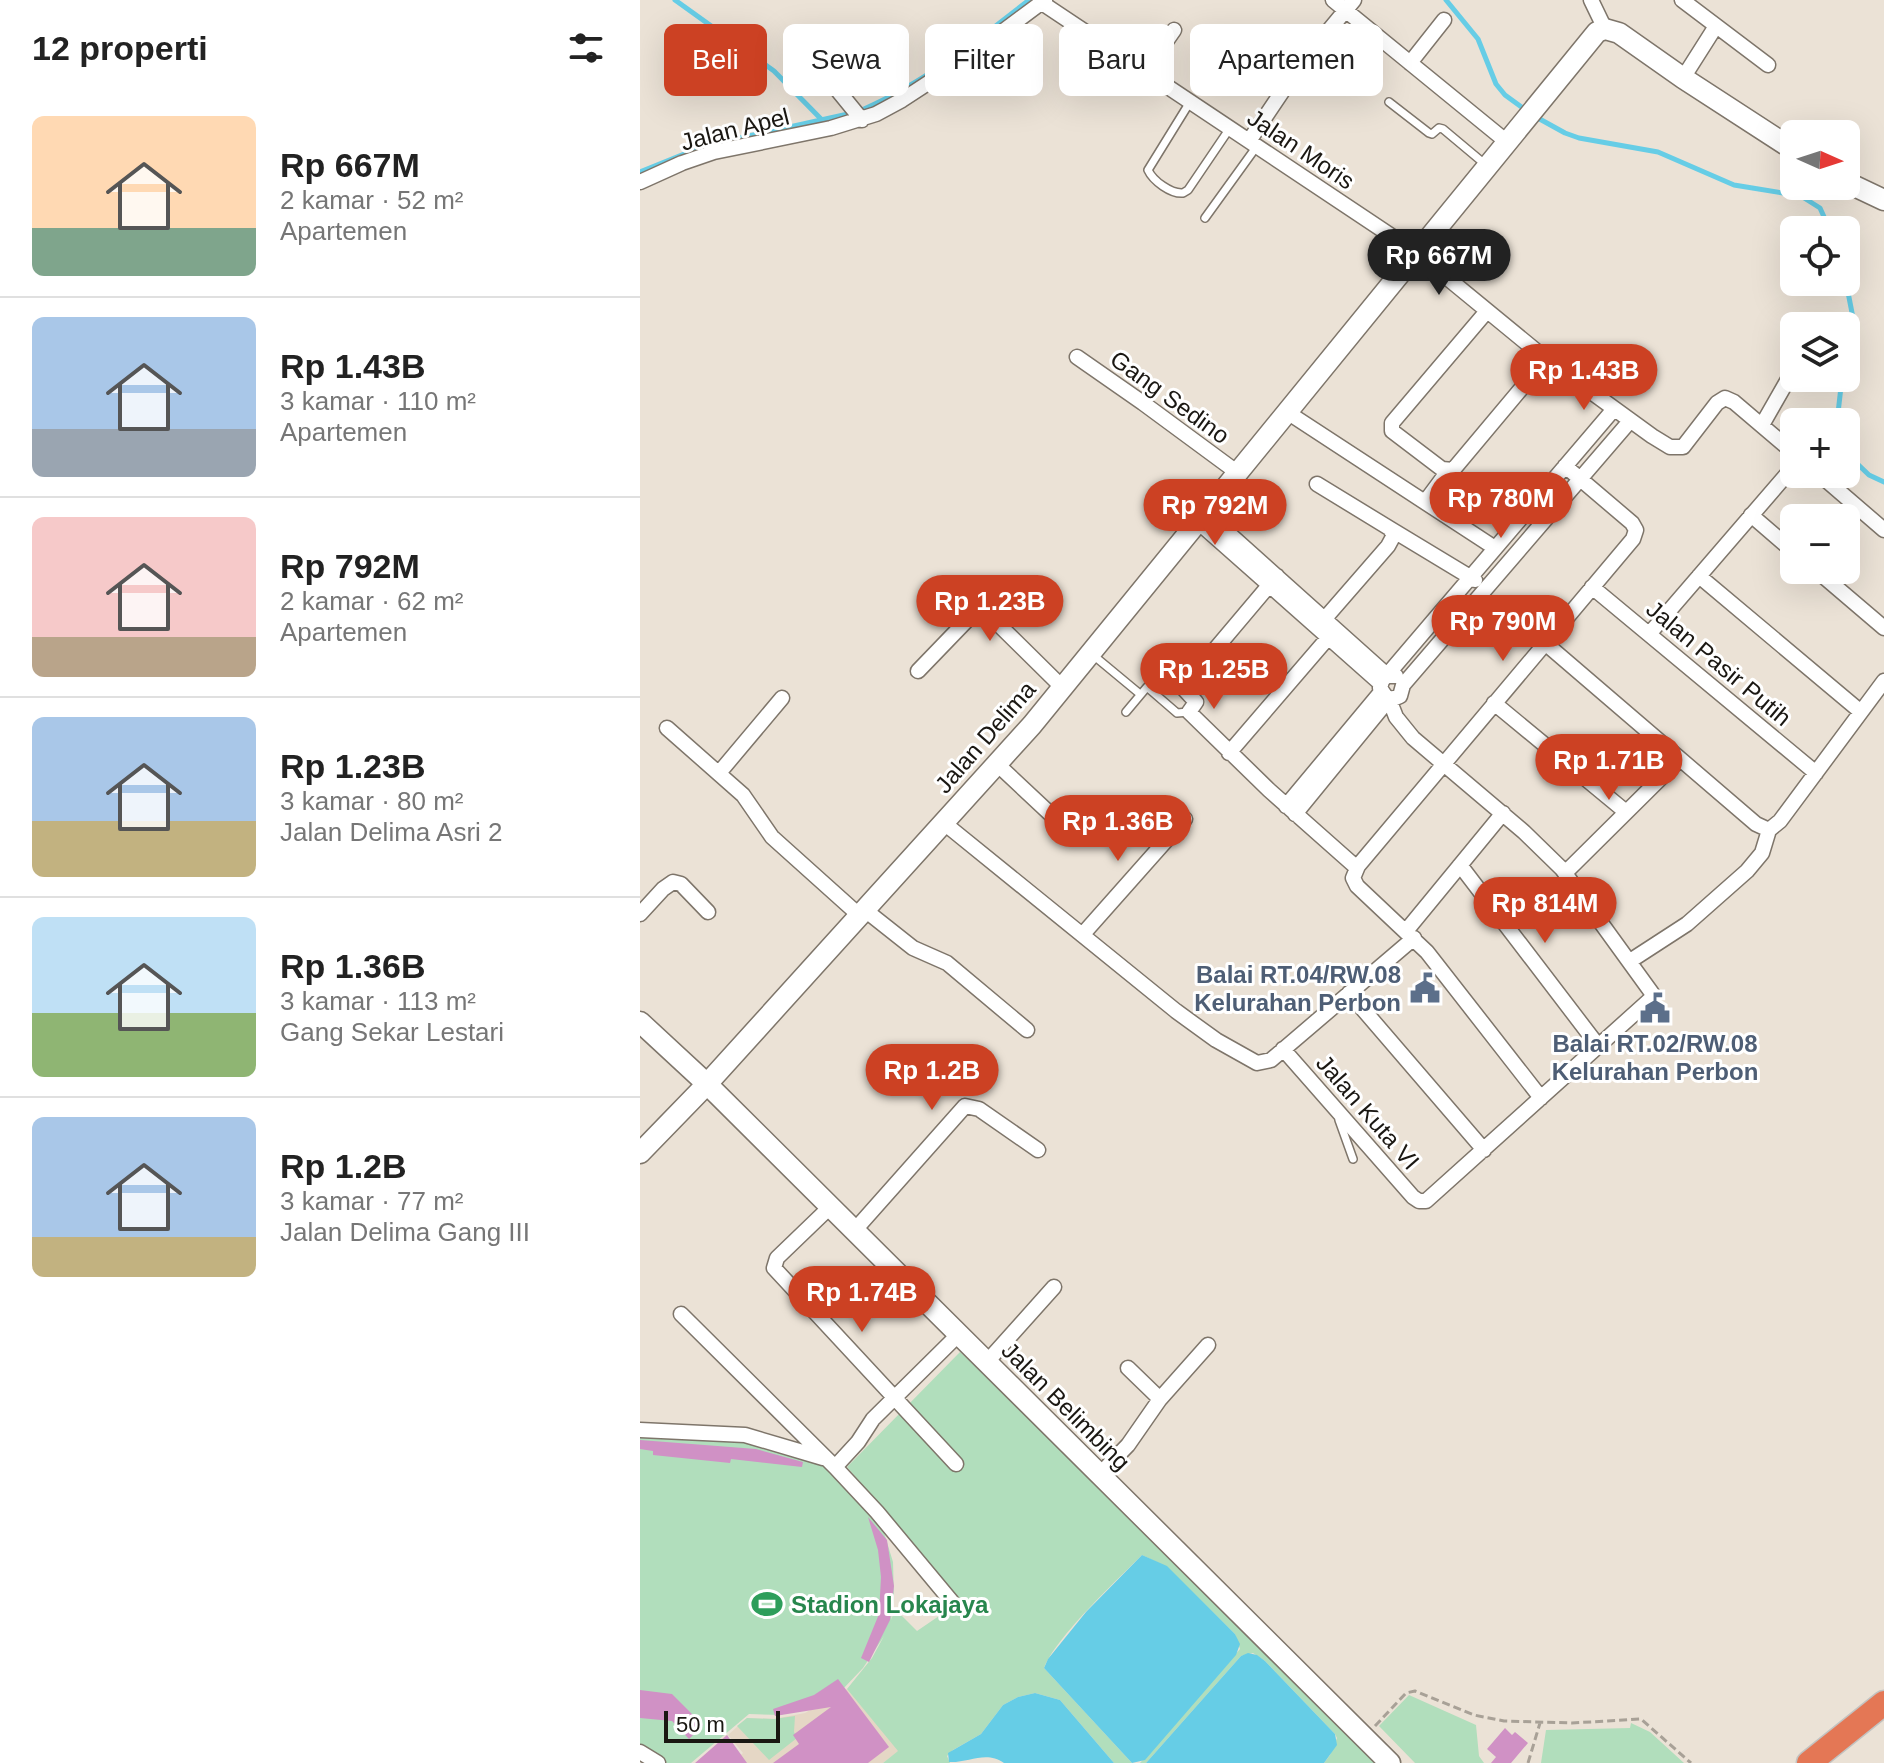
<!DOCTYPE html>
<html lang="id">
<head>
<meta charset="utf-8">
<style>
  :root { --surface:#fff; --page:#f2f2f2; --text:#222; --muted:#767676; --line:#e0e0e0; --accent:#cc4123 }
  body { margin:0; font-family:Helvetica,sans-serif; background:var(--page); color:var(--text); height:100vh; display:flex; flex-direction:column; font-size:30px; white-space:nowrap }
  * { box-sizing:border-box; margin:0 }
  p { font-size:26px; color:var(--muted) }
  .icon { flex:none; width:44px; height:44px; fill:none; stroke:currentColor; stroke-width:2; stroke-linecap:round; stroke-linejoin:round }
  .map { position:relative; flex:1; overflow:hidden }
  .side { display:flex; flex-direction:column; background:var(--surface); width:640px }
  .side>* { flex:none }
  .hud { position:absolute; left:24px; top:24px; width:760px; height:72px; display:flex; gap:16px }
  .needle { width:52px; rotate:93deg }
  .controls { position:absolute; left:1140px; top:120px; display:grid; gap:16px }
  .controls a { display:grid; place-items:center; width:80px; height:80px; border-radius:12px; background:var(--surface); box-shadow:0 8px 32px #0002; font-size:40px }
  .scale { position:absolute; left:24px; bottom:20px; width:116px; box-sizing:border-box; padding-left:8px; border:4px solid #1a1712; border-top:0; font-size:22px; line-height:28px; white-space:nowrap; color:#1a1712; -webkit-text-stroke:6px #fff; paint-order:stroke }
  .price { position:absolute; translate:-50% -68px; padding:0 18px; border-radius:28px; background:var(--accent); color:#fff; font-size:26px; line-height:52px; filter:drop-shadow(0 2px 4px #0008) }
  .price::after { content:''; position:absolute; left:50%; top:48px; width:24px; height:18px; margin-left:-12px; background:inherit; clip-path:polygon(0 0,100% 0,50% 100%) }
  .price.on { background:#222; color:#fff }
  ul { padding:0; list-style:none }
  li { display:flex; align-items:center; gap:24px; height:200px; padding:0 32px }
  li+li { border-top:2px solid var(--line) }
  li span { display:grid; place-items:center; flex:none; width:224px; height:160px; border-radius:12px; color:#555 }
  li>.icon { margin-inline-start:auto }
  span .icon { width:96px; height:96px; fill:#fffc; stroke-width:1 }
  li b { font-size:34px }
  h2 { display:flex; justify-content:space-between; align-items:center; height:96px; padding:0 32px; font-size:34px }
  .pill { padding:0 28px; border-radius:12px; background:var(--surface); box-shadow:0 8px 32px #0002; font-size:28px; line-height:72px }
  .pill.on { background:var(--accent); color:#fff }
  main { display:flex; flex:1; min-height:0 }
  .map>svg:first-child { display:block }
  .built { fill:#e5d7c5 }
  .green { fill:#b1debc }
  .water { fill:#66cde6 }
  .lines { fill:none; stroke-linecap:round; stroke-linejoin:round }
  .stream { stroke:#66cde6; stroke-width:5 }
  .building { fill:#d091c5 }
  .lane-casing { stroke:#7e756a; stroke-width:10 }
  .street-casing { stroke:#7e756a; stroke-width:17 }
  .secondary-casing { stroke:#7e756a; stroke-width:23 }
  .highway-casing { stroke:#c3c3c1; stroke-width:27 }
  .path { stroke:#a8a197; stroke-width:3; stroke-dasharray:8 4; stroke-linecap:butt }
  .lane { stroke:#fff; stroke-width:7 }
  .street { stroke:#fff; stroke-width:14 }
  .secondary { stroke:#fff; stroke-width:20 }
  .highway { stroke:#e47755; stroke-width:24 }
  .labels { text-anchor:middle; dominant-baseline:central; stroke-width:6; stroke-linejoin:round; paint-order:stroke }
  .street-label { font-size:24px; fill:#1a1712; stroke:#fff }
  .service-label { font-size:24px; font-weight:bold; fill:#4e5e75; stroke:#fff; text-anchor:end }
  .leisure-label { font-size:24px; font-weight:bold; fill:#27864d; stroke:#fff; text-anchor:start }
</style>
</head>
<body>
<main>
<section class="side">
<h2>12 properti<svg class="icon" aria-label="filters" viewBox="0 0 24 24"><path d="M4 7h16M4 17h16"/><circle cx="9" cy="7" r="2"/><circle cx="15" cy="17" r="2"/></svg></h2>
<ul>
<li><span style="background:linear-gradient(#ffd9b3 70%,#7fa58c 0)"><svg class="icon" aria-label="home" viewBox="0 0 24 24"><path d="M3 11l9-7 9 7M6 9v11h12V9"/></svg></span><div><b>Rp 667M</b><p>2 kamar · 52 m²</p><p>Apartemen</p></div></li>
<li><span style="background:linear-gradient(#a9c7e8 70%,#9aa5b1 0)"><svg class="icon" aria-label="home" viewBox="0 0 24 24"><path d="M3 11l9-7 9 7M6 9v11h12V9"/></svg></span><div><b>Rp 1.43B</b><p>3 kamar · 110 m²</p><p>Apartemen</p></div></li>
<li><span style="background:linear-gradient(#f6c9c9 75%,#b9a48a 0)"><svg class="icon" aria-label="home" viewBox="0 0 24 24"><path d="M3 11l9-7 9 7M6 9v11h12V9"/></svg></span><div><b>Rp 792M</b><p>2 kamar · 62 m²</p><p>Apartemen</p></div></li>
<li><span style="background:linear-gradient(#a9c7e8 65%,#c2b280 0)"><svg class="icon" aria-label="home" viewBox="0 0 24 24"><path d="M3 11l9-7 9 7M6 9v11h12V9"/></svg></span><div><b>Rp 1.23B</b><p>3 kamar · 80 m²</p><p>Jalan Delima Asri 2</p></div></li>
<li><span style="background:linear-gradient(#bfe0f5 60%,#8fb573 0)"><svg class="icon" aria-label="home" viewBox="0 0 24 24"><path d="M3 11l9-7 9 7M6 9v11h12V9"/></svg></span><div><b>Rp 1.36B</b><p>3 kamar · 113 m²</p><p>Gang Sekar Lestari</p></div></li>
<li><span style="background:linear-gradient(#a9c7e8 75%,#c2b280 0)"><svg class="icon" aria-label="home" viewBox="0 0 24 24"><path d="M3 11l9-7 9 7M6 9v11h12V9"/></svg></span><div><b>Rp 1.2B</b><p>3 kamar · 77 m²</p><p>Jalan Delima Gang III</p></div></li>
</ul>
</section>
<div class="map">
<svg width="1244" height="1763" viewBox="0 0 1244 1763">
  <rect width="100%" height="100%" fill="#ebe2d6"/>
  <!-- built -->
  <path class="built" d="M207 1689 259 1751 243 1763H92L103 1753 88 1735 107 1718 134 1719 165 1713Z"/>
  <!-- green -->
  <path class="green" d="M320 1352 384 1410 739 1763H684L690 1755 697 1738 695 1734 625 1661 613 1653 601 1656 506 1763H500L600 1649 595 1634 527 1567 502 1555C476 1581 416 1637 404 1668L492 1763H474L420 1700 395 1693 378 1697 363 1705 341 1734 313 1750 307 1756 310 1763H243L258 1751 207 1689 232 1658 244 1636 223 1668 202 1690 141 1715 109 1714 51 1763H27L0 1744V1433L73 1435 179 1459 242 1526 253 1562 254 1598 251 1620 255 1609 277 1631 321 1601 207 1467Z
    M769 1695 836 1725 839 1756 844 1763H775L739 1726Z
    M155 1716 154 1732 157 1738 129 1760 97 1726 107 1718 134 1719Z
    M991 1723 1010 1732 1044 1763H901L906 1730 990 1728Z"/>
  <!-- water -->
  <path class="water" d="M502 1555 527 1566 595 1634 600 1644 596 1655 505 1760 492 1763 404 1668 408 1659 446 1612Z
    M608 1653 617 1655 625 1661 695 1734 697 1745 684 1763H506L601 1656Z
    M395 1693 420 1700 474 1763H364C346 1750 329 1763 309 1762L308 1753 341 1734 363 1705 378 1697Z"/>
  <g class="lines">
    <!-- stream -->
    <path class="stream" d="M35 0 134 71 182 120
      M806 0 838 39 856 84 865 95 887 111
      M224 109C284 83 338 40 389 0
      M896 117 925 133 939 138 1018 152 1094 185 1161 196 1180 208 1190 230
      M0 172 64 146 208 114
      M1206 282 1214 323 1206 363
      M1197 422 1202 378
      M1206 453 1229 475 1244 482"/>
  </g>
  <!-- building -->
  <path class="building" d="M0 1440 116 1449 163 1462 162 1467 91 1459 90 1463 13 1455V1451L0 1449Z
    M228 1517 247 1540 254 1586 250 1620 229 1662 221 1658 239 1614 241 1577 238 1550Z
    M198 1679 249 1747 228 1763H133L159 1744 153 1735 191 1707 135 1716 133 1709 174 1695Z
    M0 1690 32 1694 63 1725 49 1739 32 1721 0 1718Z
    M865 1728 872 1735 875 1732 888 1743 871 1763H851L856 1757 847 1749Z
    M87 1735 107 1763H55Z"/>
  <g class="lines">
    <!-- lane casing -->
    <g class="lane-casing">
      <path id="lane" d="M550 102 508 170C513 181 531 194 543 193L548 190 590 128
        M749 102 789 133 792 134 799 128 803 129 846 165
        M565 218 617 146
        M453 655 500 694
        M486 712 507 687 537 713 549 712
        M699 1120 713 1159"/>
    </g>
    <!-- street casing -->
    <g class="street-casing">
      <path id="street" d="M693 0 867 142
        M951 0 965 29
        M1042 0 1128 65
        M402 3 777 253 906 359 1012 436 1030 447H1043L1077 403 1085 398 1094 402 1154 453
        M164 49 222 120
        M666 58 714 0
        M770 63 804 20
        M505 72 534 30
        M1043 78 1076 26
        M609 141 654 74
        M0 182 42 163 74 152 191 128 236 114 262 100 331 55 405 0
        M847 311 752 423V431L802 469 813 470 906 359
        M437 357 503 403 598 473
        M974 409 742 681 740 688 746 697 753 699 760 696 763 685 990 421
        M647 412 855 548
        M1122 425 1154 369
        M1179 474 1244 530
        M677 484 749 528 754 535 748 546 681 623
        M785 502 808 471
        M566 513 748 676H756
        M1111 515 1154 552
        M558 522 741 684
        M749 528 835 580
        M1176 570 1244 628
        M637 576 545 685 544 689 556 702 549 712 629 790 717 868
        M1059 576 1221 712
        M952 587 1176 773
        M1010 633 1154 466
        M905 643 1116 824 1129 830
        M278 671 332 615 340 613 354 620 423 688
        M854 703 986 812
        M27 728 103 795 132 837 220 916
        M589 753 693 632
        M357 764 436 838
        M79 773 142 698
        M646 806 741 692
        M304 823 536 1011 576 1040 617 1063 631 1060 774 938
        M1129 830 1140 821 1244 681
        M820 865 959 1047
        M925 873 1040 759
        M225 910 273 948 307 963 387 1030
        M0 914 23 889 33 882 41 884 68 912
        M766 931 863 813
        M443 934 545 819
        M990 961 1047 924 1107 871 1122 853 1129 830
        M709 993 844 1150
        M643 1049 773 1197 779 1201H786L1014 996 922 869 884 832 773 738 756 717 749 699 655 814
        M901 1098 787 952 717 886 713 878 718 866 993 539 996 530 992 523 925 466
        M190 1207 137 1258 134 1268 316 1464
        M214 1231 325 1106 339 1109 398 1150
        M41 1314 195 1467 237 1512 312 1602
        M346 1363 414 1287
        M488 1368 520 1399
        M0 1430 105 1435 183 1458
        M195 1467 218 1442 233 1419 318 1335
        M459 1475 488 1445 520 1399 568 1345
        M0 1752 18 1763"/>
    </g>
    <!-- secondary casing -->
    <g class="secondary-casing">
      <path id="secondary" d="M1206 182 1244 200
        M0 1022 67 1084 750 1763
        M0 1153 67 1084 392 725 957 32 965 29 979 33 1043 78 1154 150"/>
    </g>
    <!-- highway casing -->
    <g class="highway-casing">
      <path id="highway" d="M1169 1763 1244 1703"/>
    </g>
    <!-- path -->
    <path class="path" d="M735 1726 766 1693 775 1691 834 1715 864 1721 932 1723 1001 1719 1051 1763
      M888 1763 900 1723"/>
    <!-- lane -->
    <use href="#lane" class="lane"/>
    <!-- street -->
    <use href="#street" class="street"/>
    <!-- secondary -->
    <use href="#secondary" class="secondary"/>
    <!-- highway -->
    <use href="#highway" class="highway"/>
  </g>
  <!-- icons -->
  <defs>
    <g id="civic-bare" transform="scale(2.4)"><path d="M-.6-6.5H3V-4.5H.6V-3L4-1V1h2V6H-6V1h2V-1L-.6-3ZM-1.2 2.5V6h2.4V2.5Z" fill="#5c6f8a" stroke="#fff" stroke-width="2.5" paint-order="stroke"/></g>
    <g id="stadium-bare" transform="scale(2.4)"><path d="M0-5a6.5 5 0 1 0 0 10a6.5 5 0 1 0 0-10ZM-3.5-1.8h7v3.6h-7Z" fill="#2e9e5b" stroke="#fff" stroke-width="2.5" paint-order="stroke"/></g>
  </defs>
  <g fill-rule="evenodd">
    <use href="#civic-bare" x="785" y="988"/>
    <use href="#civic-bare" x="1015" y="1008"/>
    <use href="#stadium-bare" x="127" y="1604"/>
  </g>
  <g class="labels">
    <!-- street labels -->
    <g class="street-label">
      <text transform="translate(95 129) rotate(-14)">Jalan Apel</text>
      <text transform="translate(661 149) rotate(34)">Jalan Moris</text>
      <text transform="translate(530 397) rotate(36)">Gang Sedino</text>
      <text transform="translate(1079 663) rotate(40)">Jalan Pasir Putih</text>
      <text transform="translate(345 737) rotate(-49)">Jalan Delima</text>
      <text transform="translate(728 1112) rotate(49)">Jalan Kuta VI</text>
      <text transform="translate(426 1406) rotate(45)">Jalan Belimbing</text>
    </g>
    <!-- service labels -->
    <g class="service-label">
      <text x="761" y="974">Balai RT.04/RW.08<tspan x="761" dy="28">Kelurahan Perbon</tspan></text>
      <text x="1015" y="1043" text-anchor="middle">Balai RT.02/RW.08<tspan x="1015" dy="28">Kelurahan Perbon</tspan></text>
    </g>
    <!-- leisure labels -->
    <g class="leisure-label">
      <text x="151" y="1604">Stadion Lokajaya</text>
    </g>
  </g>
</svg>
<div class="controls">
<a><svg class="needle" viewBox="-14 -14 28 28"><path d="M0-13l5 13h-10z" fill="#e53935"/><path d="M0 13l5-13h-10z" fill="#767676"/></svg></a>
<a><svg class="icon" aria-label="locate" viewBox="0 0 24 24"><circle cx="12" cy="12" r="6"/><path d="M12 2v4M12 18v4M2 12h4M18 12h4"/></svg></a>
<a><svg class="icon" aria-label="layers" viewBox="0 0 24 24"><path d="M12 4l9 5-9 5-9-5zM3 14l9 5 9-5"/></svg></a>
<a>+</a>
<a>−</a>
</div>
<div class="scale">50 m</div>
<b class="price on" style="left:799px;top:297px">Rp 667M</b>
<b class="price" style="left:944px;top:412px">Rp 1.43B</b>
<b class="price" style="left:861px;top:540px">Rp 780M</b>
<b class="price" style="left:575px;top:547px">Rp 792M</b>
<b class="price" style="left:350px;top:643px">Rp 1.23B</b>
<b class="price" style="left:863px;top:663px">Rp 790M</b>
<b class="price" style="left:574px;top:711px">Rp 1.25B</b>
<b class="price" style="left:969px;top:802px">Rp 1.71B</b>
<b class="price" style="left:478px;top:863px">Rp 1.36B</b>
<b class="price" style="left:905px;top:945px">Rp 814M</b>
<b class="price" style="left:292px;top:1112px">Rp 1.2B</b>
<b class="price" style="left:222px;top:1334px">Rp 1.74B</b>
<div class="hud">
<a class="pill on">Beli</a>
<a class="pill">Sewa</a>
<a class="pill">Filter</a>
<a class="pill">Baru</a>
<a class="pill">Apartemen</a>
</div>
</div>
</main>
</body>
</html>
